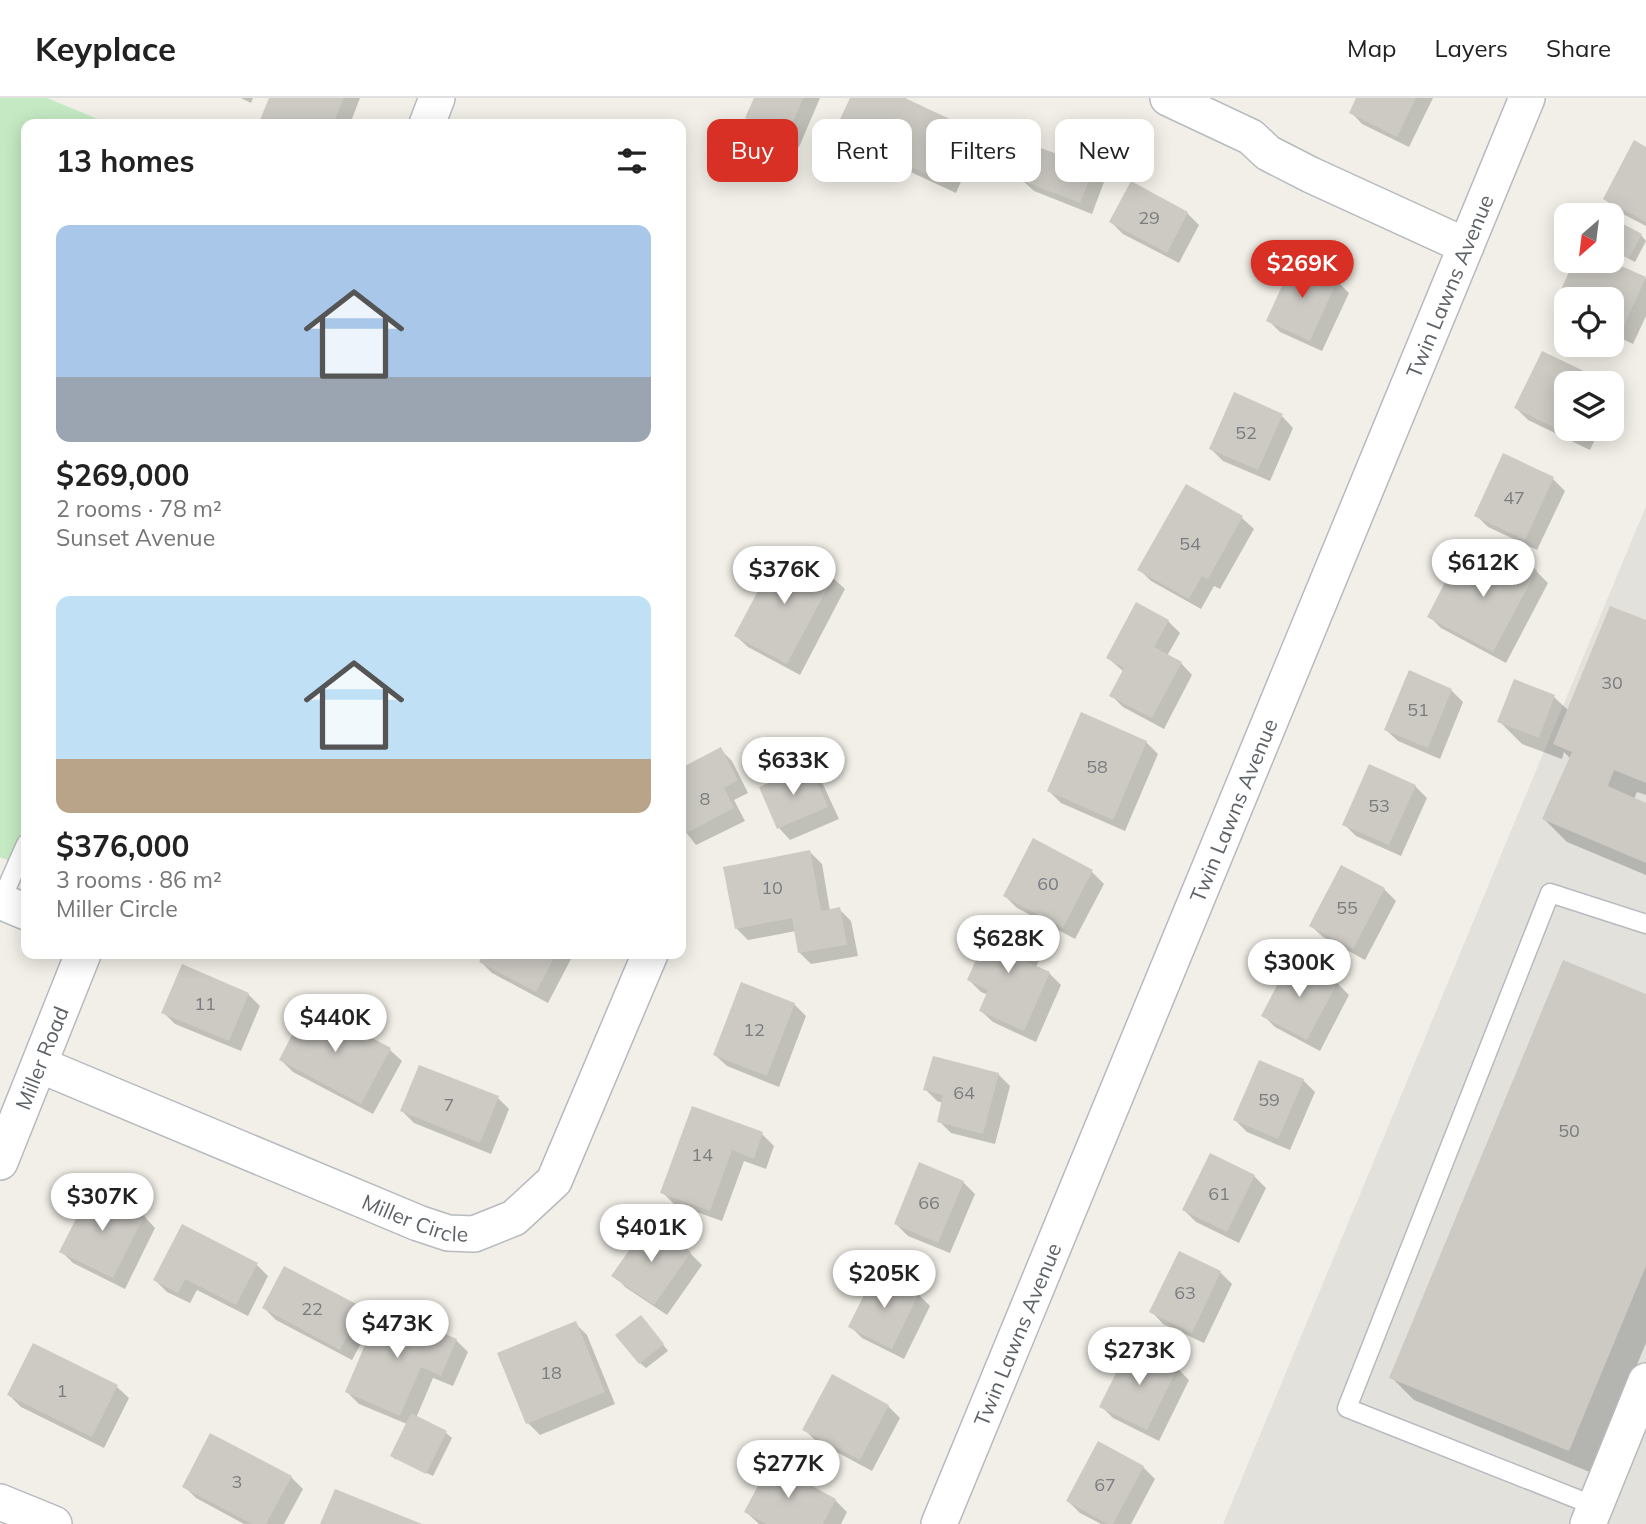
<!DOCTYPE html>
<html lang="en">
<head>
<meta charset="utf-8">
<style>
  :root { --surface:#fff; --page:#f2f2f2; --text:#222; --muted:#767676; --line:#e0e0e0; --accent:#d93025 }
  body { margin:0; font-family:Mulish,sans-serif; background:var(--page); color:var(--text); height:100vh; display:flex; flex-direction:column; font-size:26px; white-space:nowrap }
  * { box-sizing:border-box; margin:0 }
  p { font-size:23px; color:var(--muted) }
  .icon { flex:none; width:38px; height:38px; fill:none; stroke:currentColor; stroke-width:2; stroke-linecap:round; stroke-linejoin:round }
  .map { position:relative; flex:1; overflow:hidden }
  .drawer { position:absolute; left:21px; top:21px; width:665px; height:840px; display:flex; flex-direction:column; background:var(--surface); border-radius:14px; box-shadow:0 4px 18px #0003 }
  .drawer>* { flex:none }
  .banner { position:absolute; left:707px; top:21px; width:665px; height:63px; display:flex; gap:14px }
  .needle { width:46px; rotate:208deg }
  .buttons { position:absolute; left:1554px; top:105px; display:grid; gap:14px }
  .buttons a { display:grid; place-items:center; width:70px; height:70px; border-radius:14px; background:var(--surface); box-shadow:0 4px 18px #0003; font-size:35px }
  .price { position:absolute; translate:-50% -60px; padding:0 16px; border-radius:24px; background:#fff; color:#222; font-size:23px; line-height:46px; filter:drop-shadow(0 2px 4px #0008) }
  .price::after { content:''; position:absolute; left:50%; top:42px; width:21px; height:16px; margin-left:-10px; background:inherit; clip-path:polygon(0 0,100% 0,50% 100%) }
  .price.selected { background:var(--accent); color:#fff }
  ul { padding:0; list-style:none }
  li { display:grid; align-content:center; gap:14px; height:371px; padding:0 35px }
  li span { display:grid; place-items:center; height:217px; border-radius:14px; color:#555 }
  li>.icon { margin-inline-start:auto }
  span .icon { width:126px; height:126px; fill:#fffc; stroke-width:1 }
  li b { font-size:30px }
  h2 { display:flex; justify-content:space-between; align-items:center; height:84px; padding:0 35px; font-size:30px }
  .chip { padding:0 24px; border-radius:14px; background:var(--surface); box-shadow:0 4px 18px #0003; font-size:24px; line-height:63px }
  .chip.selected { background:var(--accent); color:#fff }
  header { display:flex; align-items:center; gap:42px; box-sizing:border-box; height:98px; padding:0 35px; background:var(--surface); border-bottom:2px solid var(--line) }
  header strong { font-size:33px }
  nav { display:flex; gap:38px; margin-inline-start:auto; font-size:24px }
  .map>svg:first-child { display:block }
  .industrial { fill:#e2e1dc }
  .green { fill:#c5eac3 }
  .shadow { fill:#0003 }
  .building { fill:#cdcac4 }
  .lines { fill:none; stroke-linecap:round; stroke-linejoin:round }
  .service-casing { stroke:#b7babe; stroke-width:21 }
  .minor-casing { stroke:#b7babe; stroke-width:38 }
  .service { stroke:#fff; stroke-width:18 }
  .minor { stroke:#fff; stroke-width:35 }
  .labels { text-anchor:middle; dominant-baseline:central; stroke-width:5; stroke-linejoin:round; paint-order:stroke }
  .number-label { font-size:18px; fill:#7a7d7f }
  .street-label { font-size:21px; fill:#5e6368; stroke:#fff }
</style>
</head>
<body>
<header>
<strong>Keyplace</strong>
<nav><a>Map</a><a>Layers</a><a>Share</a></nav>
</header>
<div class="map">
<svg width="1646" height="1426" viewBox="0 0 1646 1426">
  <rect width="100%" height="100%" fill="#f1efe7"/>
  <!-- industrial -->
  <path class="industrial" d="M1646 408V1426H1223Z"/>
  <!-- green -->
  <path class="green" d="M0 0H47L110 26H26V770L0 759Z"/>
  <!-- shadow -->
  <path class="shadow" d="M241 0H253L251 5Z
    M271 0H360L350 26H267L262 21Z
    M754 0H820L799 49 759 32 747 20 755 1Z
    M852 0H901L968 31 979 43 956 95 848 45 836 33Z
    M1358 0H1433L1409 49 1362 26 1351 14Z
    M1646 51V128L1617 113 1605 101Z
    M1093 72 1104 84 1092 116 1034 93 1022 82Z
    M1187 115 1199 127 1179 165 1123 136 1111 124Z
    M1612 122 1641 137 1646 143 1635 164 1612 152Z
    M1295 163 1337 183 1349 195 1322 253 1280 234 1268 222Z
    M1576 163H1606L1646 181V218L1633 246 1612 236V201H1566V214L1557 204Z
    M1542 256 1605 285H1566V331H1600L1590 352 1528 322 1516 310Z
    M1612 292 1616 297 1612 306Z
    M1282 318 1293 330 1270 383 1223 363 1211 351Z
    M1553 381 1565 393 1537 452 1488 429 1476 417Z
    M1187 388 1242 420 1254 431 1220 491 1214 488 1201 511 1151 483 1139 471Z
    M781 452 833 480 845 491 800 577 748 549 736 538Z
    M1536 473 1548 485 1506 565 1441 530 1429 518 1478 482Z
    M1168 523 1180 535 1167 558 1181 565 1192 577 1164 631 1123 609 1111 597 1124 574 1108 560Z
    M1646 524V697L1637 694 1634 701 1646 707V777L1567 744 1544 721 1571 661 1564 654 1562 661 1522 646 1500 624 1554 599 1569 613Z
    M1451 592 1463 604 1440 661 1398 643 1386 632Z
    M1146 644 1158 656 1125 733 1061 705 1049 693Z
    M720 651 732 663 748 695 734 702 745 723 696 747 681 728V672Z
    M809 670 821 682 839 721 790 742 779 730Z
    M1415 688 1427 700 1401 758 1356 738 1344 726Z
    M1034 743 1092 774 1104 786 1075 841 1017 810 1005 798Z
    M810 754 822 766 830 813 839 811 851 823 858 858 811 866 799 854 796 833 748 842 736 830Z
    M1342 769 1384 791 1396 803 1365 862 1323 839 1311 828Z
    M1034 837 1045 849 1036 869 1049 875 1061 887 1036 944 993 924 981 913 988 897 981 894 969 882Z
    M427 856H440L437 861Z
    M485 856H569L572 859 548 905 492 875 481 864Z
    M1293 862 1337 885 1349 897 1320 953 1275 929 1263 917Z
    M248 896 260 908 241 953 175 926 163 914Z
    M1646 898V1245L1592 1375 1414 1302 1391 1279Z
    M794 906 806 918 779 989 727 968 715 957Z
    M390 952 402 963 373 1016 293 974 281 962Z
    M998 976 1010 988 995 1046 951 1035 939 1023 943 1005 937 1003 925 991Z
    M1303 982 1315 994 1290 1052 1247 1034 1235 1022Z
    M498 1000 509 1011 491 1056 414 1025 402 1013Z
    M693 1010 762 1036 774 1048 766 1071 744 1063 722 1123 674 1106 662 1094Z
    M1254 1078 1266 1090 1239 1145 1196 1124 1184 1112Z
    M963 1084 975 1096 950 1155 908 1138 896 1126Z
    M144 1118 155 1130 125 1191 73 1165 62 1154Z
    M649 1127 690 1155 702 1167 667 1217 625 1189 614 1177Z
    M256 1166 268 1178 248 1218 197 1192 190 1205 167 1194 155 1182Z
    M285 1170 361 1211 373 1223 352 1262 276 1222 264 1210Z
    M1220 1174 1232 1186 1204 1245 1163 1226 1152 1214Z
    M877 1176 918 1196 930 1208 904 1261 862 1240 850 1228Z
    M646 1224 668 1253 646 1270 640 1265Z
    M575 1225 587 1237 615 1306 540 1337 528 1325Z
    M456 1242 468 1254 453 1288 433 1280 416 1320 446 1335 452 1340 433 1378 396 1360V1362L392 1358 407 1326 359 1306 347 1294Z
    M1132 1248 1177 1270 1189 1282 1159 1343 1113 1320 1101 1308Z
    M117 1289 129 1300 104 1350 21 1309 9 1297Z
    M888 1308 900 1320 872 1373 816 1343 805 1332Z
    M1143 1369 1155 1381 1131 1426H1101L1080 1415 1068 1403Z
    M291 1379 303 1391 284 1426H244L196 1400 184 1388Z
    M835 1402 847 1414 841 1426H759L746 1414Z"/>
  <!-- building -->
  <path class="building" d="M269 0H344L333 26H271L260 22Z
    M754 0H803L787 38 745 20Z
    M850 0H905L969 30 944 84 834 34Z
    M1356 0H1416L1397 39 1349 15Z
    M1634 42 1646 49V124L1603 101Z
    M1033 47 1094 70 1080 105 1020 82Z
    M1131 83 1188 114 1167 155 1109 124Z
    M1612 120 1642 136 1629 160 1612 151Z
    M1294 161 1338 181 1310 243 1266 223Z
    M1574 163H1610L1646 179 1621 235 1612 231V201H1566V210L1555 205Z
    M1542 253 1609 285H1566V331H1583L1578 341 1514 310Z
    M1234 294 1283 316 1258 372 1209 351Z
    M1503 355 1554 379 1525 442 1474 418Z
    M1186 386 1243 418 1208 481 1202 478 1189 501 1137 472Z
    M1493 449 1537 472 1493 554 1427 519 1454 467 1477 479Z
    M781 450 834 478 787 566 734 538Z
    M1136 504 1169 522 1154 549 1182 564 1152 620 1109 598 1124 570 1106 560Z
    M1610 508 1646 522V685L1614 672 1608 688 1646 705V765L1542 721 1572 654 1553 646Z
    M1409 572 1452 591 1428 650 1384 632Z
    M1514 581 1555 597 1539 640 1497 624Z
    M1081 614 1147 643 1113 722 1047 693Z
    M721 649 738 682 724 690 734 710 683 737 681 732V670Z
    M1369 666 1416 687 1389 747 1342 727Z
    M810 668 828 709 777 731 759 689Z
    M1033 740 1093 772 1063 830 1003 798Z
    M810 752 821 813 840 809 847 847 798 855 792 820 735 831 723 769Z
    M1341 767 1385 790 1353 851 1309 828Z
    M995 819 1035 836 1023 862 1050 874 1024 933 979 913 988 892 967 882Z
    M483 856H556L536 894 479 864Z
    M1292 859 1338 884 1307 942 1261 918Z
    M1563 862 1646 896V1168L1569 1353 1389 1280Z
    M182 866 249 895 229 943 161 915Z
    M741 884 795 905 767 978 713 957Z
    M308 906 391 950 361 1006 279 962Z
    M933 958 999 975 983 1036 937 1024 943 997 923 992Z
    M1259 962 1304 981 1278 1041 1233 1022Z
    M419 967 499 998 480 1045 400 1013Z
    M692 1008 763 1034 754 1061 732 1052 710 1113 660 1095Z
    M1210 1055 1255 1077 1227 1134 1182 1112Z
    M919 1064 964 1083 938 1145 894 1126Z
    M92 1090 145 1116 113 1180 59 1154Z
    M649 1124 691 1154 654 1207 611 1178Z
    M182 1126 258 1165 236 1207 185 1181 178 1195 153 1182Z
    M1179 1153 1221 1173 1192 1235 1149 1214Z
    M284 1168 362 1209 340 1252 262 1210Z
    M876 1173 919 1195 892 1251 848 1229Z
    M381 1209 457 1241 441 1278 421 1269 400 1318 345 1294Z
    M641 1217 664 1246 639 1266 615 1237Z
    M576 1223 605 1294 526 1326 497 1255Z
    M33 1245 118 1287 92 1339 7 1297Z
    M1131 1245 1178 1269 1147 1332 1099 1309Z
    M832 1276 889 1307 860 1362 802 1332Z
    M411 1315 447 1333 426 1376 390 1358Z
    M210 1335 292 1378 266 1426H252L182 1389Z
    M1098 1343 1144 1368 1113 1426H1108L1066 1403Z
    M770 1365 836 1401 823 1426H767L744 1414Z
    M335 1391 422 1426H320Z"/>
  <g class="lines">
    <!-- service casing -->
    <g class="service-casing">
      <path id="service" d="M1 803 26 746
        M1595 1408 1347 1310 1550 795 1646 826"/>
    </g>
    <!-- minor casing -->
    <g class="minor-casing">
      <g id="minor">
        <path d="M1168 0 1251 39 1268 55 1311 77 1466 148"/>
        <path d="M427 26 437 0"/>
        <path d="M0 803 26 814"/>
        <path id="s1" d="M40 967 418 1125 448 1135 474 1136 514 1120 554 1083 650 856"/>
        <path id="s2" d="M0 1064 83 856"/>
        <path d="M0 1404 54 1426"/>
        <path id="s3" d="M939 1426 1527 0"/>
        <path d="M1588 1426 1646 1283"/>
      </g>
    </g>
    <!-- service -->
    <use href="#service" class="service"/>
    <!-- minor -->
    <use href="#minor" class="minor"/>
  </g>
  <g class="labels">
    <!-- number labels -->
    <g class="number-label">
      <text x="1149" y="119">29</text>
      <text x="1246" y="334">52</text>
      <text x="1514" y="399">47</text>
      <text x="1190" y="445">54</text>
      <text x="1612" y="584">30</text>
      <text x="1418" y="611">51</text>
      <text x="1097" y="668">58</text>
      <text x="705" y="700">8</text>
      <text x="1379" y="707">53</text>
      <text x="1048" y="785">60</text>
      <text x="772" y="789">10</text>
      <text x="1347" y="809">55</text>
      <text x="205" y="905">11</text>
      <text x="754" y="931">12</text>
      <text x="964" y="994">64</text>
      <text x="1269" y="1001">59</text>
      <text x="449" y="1006">7</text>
      <text x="1569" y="1032">50</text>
      <text x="702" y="1056">14</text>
      <text x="1219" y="1095">61</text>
      <text x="929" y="1104">66</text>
      <text x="1185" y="1194">63</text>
      <text x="312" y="1210">22</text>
      <text x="551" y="1274">18</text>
      <text x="62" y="1292">1</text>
      <text x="237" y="1383">3</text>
      <text x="1105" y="1386">67</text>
    </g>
    <!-- street labels -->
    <g class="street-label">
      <text stroke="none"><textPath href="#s3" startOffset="1339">Twin Lawns Avenue</textPath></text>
      <text stroke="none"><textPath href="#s3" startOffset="772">Twin Lawns Avenue</textPath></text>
      <text stroke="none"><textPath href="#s2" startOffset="112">Miller Road</textPath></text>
      <text stroke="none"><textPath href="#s1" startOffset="406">Miller Circle</textPath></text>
      <text stroke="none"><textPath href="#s3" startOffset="205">Twin Lawns Avenue</textPath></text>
    </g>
  </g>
</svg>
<div class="buttons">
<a><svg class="needle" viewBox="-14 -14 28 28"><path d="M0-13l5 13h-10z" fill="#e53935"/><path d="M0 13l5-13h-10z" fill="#767676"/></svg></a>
<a><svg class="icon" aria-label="locate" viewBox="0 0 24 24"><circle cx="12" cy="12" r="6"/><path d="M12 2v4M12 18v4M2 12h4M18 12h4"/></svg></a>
<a><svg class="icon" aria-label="layers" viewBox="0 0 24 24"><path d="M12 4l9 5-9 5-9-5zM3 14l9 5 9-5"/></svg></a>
</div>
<b class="price selected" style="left:1302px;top:202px">$269K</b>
<b class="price" style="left:1483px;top:501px">$612K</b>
<b class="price" style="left:784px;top:508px">$376K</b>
<b class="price" style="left:793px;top:699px">$633K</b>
<b class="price" style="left:1008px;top:877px">$628K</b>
<b class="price" style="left:1299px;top:901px">$300K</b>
<b class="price" style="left:335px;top:956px">$440K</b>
<b class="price" style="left:102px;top:1135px">$307K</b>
<b class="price" style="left:651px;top:1166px">$401K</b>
<b class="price" style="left:884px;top:1212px">$205K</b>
<b class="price" style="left:397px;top:1262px">$473K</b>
<b class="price" style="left:1139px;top:1289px">$273K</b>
<b class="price" style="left:788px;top:1402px">$277K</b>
<div class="banner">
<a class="chip selected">Buy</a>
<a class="chip">Rent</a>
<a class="chip">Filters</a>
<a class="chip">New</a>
</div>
<section class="drawer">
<h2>13 homes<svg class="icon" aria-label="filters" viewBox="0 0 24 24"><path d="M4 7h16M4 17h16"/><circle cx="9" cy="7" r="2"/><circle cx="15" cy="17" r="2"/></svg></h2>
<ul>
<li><span style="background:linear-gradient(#a9c7e8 70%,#9aa5b1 0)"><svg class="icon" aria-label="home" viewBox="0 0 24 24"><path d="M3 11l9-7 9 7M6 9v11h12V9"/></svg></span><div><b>$269,000</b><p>2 rooms · 78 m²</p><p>Sunset Avenue</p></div></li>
<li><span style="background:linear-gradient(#bfe0f5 75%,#b9a48a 0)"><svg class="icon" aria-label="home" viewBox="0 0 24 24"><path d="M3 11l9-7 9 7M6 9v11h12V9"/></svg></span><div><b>$376,000</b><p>3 rooms · 86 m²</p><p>Miller Circle</p></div></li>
</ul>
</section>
</div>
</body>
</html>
